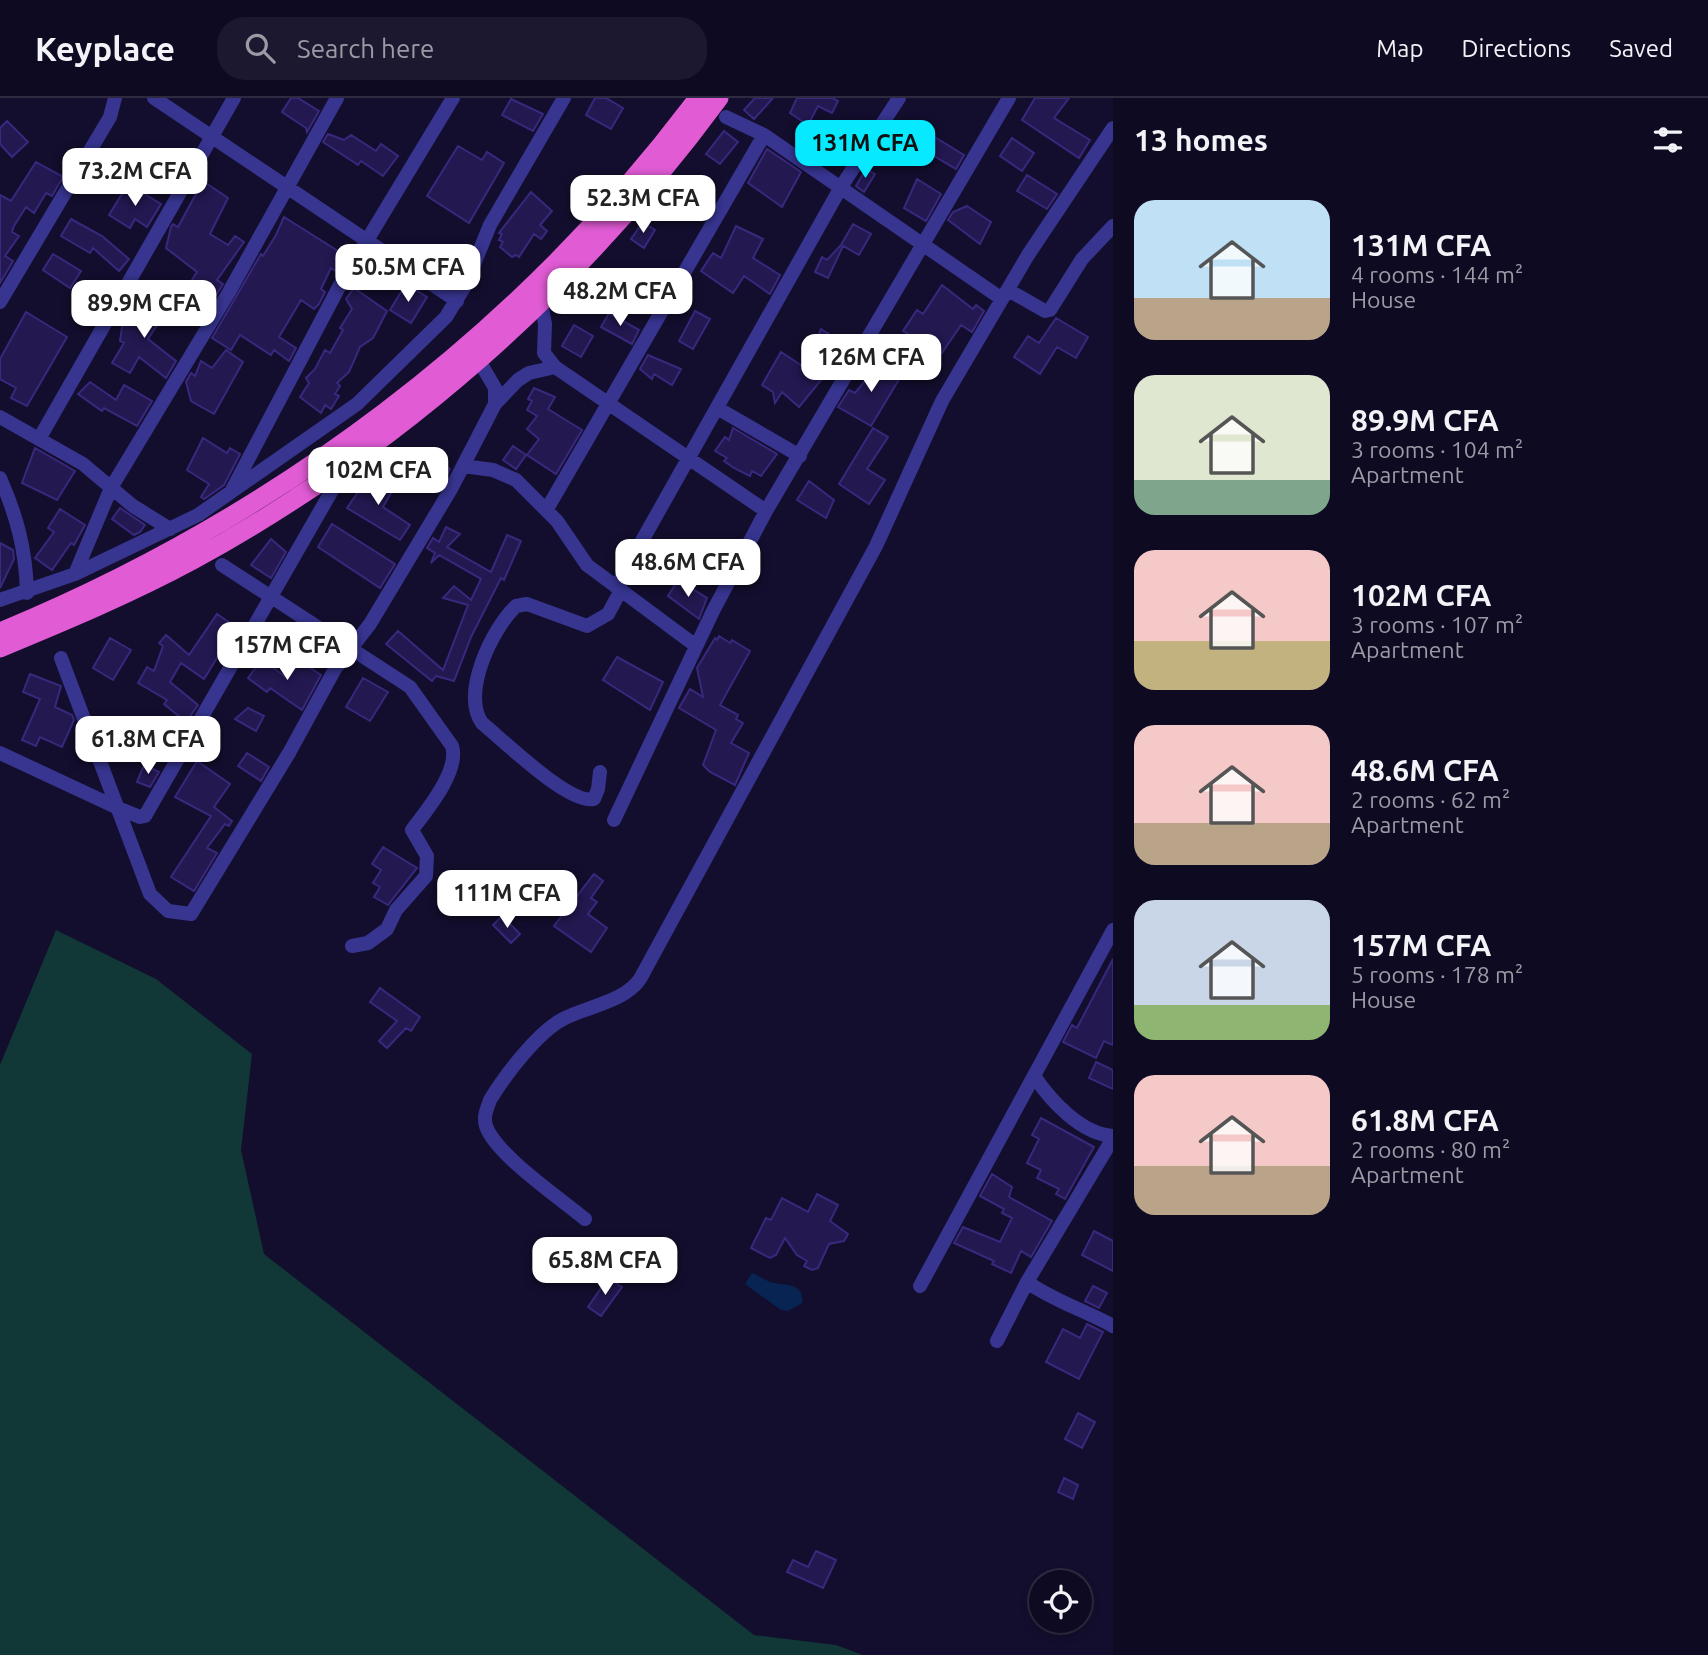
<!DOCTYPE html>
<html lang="en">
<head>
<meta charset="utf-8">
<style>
  :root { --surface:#0e0a22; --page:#1c182f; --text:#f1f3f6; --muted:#9b9aa5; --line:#2e2b40; --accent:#06e9ff }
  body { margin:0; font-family:Ubuntu,sans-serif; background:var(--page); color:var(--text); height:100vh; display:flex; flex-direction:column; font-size:26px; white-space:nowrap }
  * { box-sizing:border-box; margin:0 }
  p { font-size:23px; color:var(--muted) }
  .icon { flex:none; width:38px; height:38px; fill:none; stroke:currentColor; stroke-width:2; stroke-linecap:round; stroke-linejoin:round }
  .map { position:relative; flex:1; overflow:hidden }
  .panel { display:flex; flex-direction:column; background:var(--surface); width:595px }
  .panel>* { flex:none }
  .controls { position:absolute; left:1029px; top:1472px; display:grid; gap:14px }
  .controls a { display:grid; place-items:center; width:63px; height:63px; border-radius:50%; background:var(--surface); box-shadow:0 4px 10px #0003,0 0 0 2px var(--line); font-size:35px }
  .price { position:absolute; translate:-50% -60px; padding:0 16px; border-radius:14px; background:#fff; color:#222; font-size:23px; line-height:46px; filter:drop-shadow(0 2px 4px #0008) }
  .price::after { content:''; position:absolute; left:50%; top:42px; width:21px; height:16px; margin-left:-10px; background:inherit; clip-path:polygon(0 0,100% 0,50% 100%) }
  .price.current { background:var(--accent); color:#111 }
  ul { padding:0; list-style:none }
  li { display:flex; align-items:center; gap:21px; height:175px; padding:0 21px }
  li span { display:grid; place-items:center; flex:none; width:196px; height:140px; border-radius:21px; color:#555 }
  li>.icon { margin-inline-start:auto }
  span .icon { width:84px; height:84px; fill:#fffc; stroke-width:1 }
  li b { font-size:30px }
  h2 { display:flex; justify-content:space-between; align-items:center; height:84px; padding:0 21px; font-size:30px }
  header { display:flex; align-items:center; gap:42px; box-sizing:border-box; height:98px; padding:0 35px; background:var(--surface); border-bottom:2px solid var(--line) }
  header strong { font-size:33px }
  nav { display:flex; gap:38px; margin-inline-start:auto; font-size:24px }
  .search { width:490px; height:63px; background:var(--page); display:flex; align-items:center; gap:18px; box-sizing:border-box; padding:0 24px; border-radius:28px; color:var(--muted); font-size:26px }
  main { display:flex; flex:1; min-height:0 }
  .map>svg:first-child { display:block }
  .green { fill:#113736 }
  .water { fill:#072453 }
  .building { fill:#231850; stroke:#38287e; stroke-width:2 }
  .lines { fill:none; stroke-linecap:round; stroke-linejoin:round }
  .minor { stroke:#373590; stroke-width:14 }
  .trunk { stroke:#e05bd4; stroke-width:19 }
</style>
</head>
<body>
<header>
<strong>Keyplace</strong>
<div class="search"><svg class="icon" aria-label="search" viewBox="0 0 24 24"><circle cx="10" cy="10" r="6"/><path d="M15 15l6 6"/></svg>Search here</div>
<nav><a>Map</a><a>Directions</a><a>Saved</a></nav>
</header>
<main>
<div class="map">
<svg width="1113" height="1557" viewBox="0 0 1113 1557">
  <rect width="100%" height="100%" fill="#130e2d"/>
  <!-- green -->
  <path class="green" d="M56 832 156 881 252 956 241 1052 264 1156 754 1537 836 1547 863 1557H0V967Z"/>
  <!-- water -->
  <path class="water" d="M752 1175C759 1177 762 1181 768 1183 781 1189 805 1182 802 1205L788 1213 781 1212 745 1186Z"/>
  <!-- building -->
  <path class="building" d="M291 0H298L319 13 307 34 306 30 282 14Z
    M595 0H606L623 10 611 31 586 17Z
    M755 0H773L754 21 744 12Z
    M797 0H832L838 3 832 15 818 8 808 27 790 15Z
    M1035 0H1069L1054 20 1090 42 1079 60 1022 22Z
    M511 1 543 16 533 33 502 17Z
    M7 23 28 44 12 59 0 46V30Z
    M724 33 738 44 720 66 706 56Z
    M328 36 344 42 351 37 376 53 381 46 398 58 383 78 361 63 358 67 323 44Z
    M933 38 964 57 956 71 924 52Z
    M1012 40 1034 55 1022 73 1000 58Z
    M458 48 482 62 487 54 504 65 469 125 427 98Z
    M767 51 801 74 782 109 748 85Z
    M36 64 63 79 52 98 46 95 34 115 26 109 14 128 12 134 19 138 5 158 13 163 0 185V97L11 103Z
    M866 71 875 76 864 94 856 88Z
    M1027 77 1057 96 1047 111 1017 93Z
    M917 81 941 96 926 123 904 110Z
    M203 83 228 100 210 136 228 147 235 138 244 144 217 182 223 186 200 223 176 207 197 174 166 150 171 129 173 126 178 129Z
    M128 86 161 106 147 129 135 121 130 130 109 117Z
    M531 94 552 113 540 127 547 133 541 141 534 136 519 159 516 157 512 159 500 149 503 144 499 142 502 136 499 135Z
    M967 108 991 124 980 146 948 122 953 114Z
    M284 119 346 158 337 174 331 170 321 191 325 194 319 206 314 211 301 202 279 239 296 250 289 263 274 252 271 257 240 237 231 252 212 240 261 156 263 158 276 137Z
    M71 121 102 138 129 161 119 173 93 150 90 155 61 138Z
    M643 124 655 132 644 150 631 141Z
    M853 126 871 136 859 157 843 148 828 180 815 174 822 159 827 162 841 147Z
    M736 128 763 141 753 160 780 177 770 196 744 178 733 195 701 173 713 155 721 160Z
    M53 156 81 173 70 190 43 172Z
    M377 161 404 179 397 191 370 171Z
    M591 177 619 196 611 209 580 192Z
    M406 186 427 199 411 225 390 212Z
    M942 187 973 211 976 207 984 213 972 234 961 227 942 255 903 233 917 212 923 216Z
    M354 190 387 213 373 240 360 249 349 274 337 285 340 288 335 296 339 298 331 311 325 307 321 315 300 299 309 285 306 280 315 271 325 252 330 255 343 232 340 230 352 211 346 201Z
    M153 197 169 209 148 241 176 263 166 280 139 259 130 275 112 265 124 245 120 243 122 229 130 212 139 217Z
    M695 213 710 221 693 251 679 243Z
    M26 214 67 239 27 308 11 300 16 290 0 281V261Z
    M609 215 639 232 632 246 601 229Z
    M1056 220 1088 239 1076 260 1057 249 1040 276 1014 259 1028 238 1039 245Z
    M574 227 593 238 581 259 562 248Z
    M821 231 848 248 839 266 813 251Z
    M226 252 243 264 214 316 191 303 186 284 191 275 195 278 201 263 212 270Z
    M781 254 822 281 799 309 782 294 775 305 773 294 762 287Z
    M648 257 681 271 672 287 654 276 652 281 640 271Z
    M872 261 901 278 871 328 838 309 849 292 855 295 869 278 865 276Z
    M90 284 116 302 124 287 152 303 137 328 104 310 102 313 78 296Z
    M534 290 555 299 548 311 582 332 556 376 527 357 539 341 527 331 537 318 527 312 532 303 528 301Z
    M733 330 777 356 761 378 752 373 750 378 734 370 724 363 727 360 715 353 725 339 729 342Z
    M873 330 888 339 867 371 885 382 869 406 839 386Z
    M203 340 227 355 230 350 240 356 224 387 204 401 201 399 209 386 187 372Z
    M513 348 526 357 516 371 503 362Z
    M35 350 75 373 57 402 22 385Z
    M424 350 450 371 438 394 409 370Z
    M372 374 394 390 383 409 410 427 400 442 347 410Z
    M809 383 834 402 826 420 797 402Z
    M120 410 145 427 140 434 134 437 112 421Z
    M60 411 85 427 74 447 71 445 52 472 35 460 54 434 48 430Z
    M332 426 395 466 380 490 318 449Z
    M446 429 460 436 447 449 491 474 507 437 521 443 504 482 501 480 471 539 454 583 436 578 432 583 386 546 398 533 443 572 468 507 443 500 454 488 471 502 481 481 439 457 431 465 435 455 427 450 433 440 439 444Z
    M271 441 286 454 271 480 251 467Z
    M0 445 13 452 14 461 0 490Z
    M678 482 707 500 699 521 668 498Z
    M217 516 236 529 204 581 181 565 170 584 198 607 186 624 164 606 167 602 138 585 147 569 154 573 163 548 159 545 166 537 189 557Z
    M719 538 730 545 732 542 750 553 720 607 738 617 736 621 743 625 731 645 749 655 735 687 710 674 703 667 716 632 679 610 690 591 703 599 697 570 715 540 717 542Z
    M110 540 131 552 113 582 93 570Z
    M617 559 663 584 650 612 603 582Z
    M262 561 288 581 300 563 321 577 302 612 270 590 267 594 248 580Z
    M30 576 61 588 55 609 72 617 74 622 62 649 40 639 36 648 22 642 40 601 23 594Z
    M363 580 388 594 370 623 346 609Z
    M248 610 264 618 256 633 235 621Z
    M143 629 162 639 147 665 129 655Z
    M247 655 269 669 261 683 238 668Z
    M197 663 230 686 214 709 232 723 229 728 225 726 207 750 217 755 194 793 171 779 211 718 175 699Z
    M144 667 159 674 150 689 137 684Z
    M383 749 417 770 388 807 374 799 380 789 373 785 381 772 372 766Z
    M594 776 603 783 591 800 597 804 588 816 607 830 591 854 554 828Z
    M502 818 520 836 511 845 493 827Z
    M1113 861V947L1104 943 1096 960 1063 944 1072 927 1077 930Z
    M380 890 420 919 411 933 406 930 387 950 379 943 397 923 370 904Z
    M1096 964 1113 972V991L1089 980Z
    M1041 1020 1094 1049 1065 1101 1056 1096 1059 1091 1037 1080 1041 1072 1027 1065 1039 1041 1032 1037Z
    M992 1076 1012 1089 1009 1099 1052 1123 1031 1159 1021 1153 1011 1175 992 1166 994 1163 954 1145 963 1129 1000 1144 1012 1120 1002 1115 1004 1111 980 1098Z
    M817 1096 838 1107 830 1123 848 1136 844 1143 829 1146 818 1170 812 1172 804 1168 807 1163 797 1157 785 1140 776 1157 770 1160 751 1150 766 1120 771 1122 782 1100 808 1114Z
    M1094 1133 1113 1143V1173L1082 1157Z
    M608 1180 622 1189 601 1218 588 1209Z
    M1093 1188 1107 1195 1099 1210 1085 1203Z
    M1087 1226 1103 1234 1079 1281 1046 1264 1063 1231 1080 1240Z
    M1078 1315 1095 1324 1082 1350 1065 1341Z
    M1064 1380 1078 1387 1073 1401 1058 1394Z
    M816 1453 836 1462 823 1490 787 1474 793 1462 808 1469Z"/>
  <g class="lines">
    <!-- minor -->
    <path class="minor" d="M154 0 457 203
      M726 19 764 37 1002 201
      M1008 192 1045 213 1050 212 1082 161 1113 128
      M0 204 110 19 115 0
      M541 204 545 226 544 255 555 269 766 413
      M478 261 495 290V306
      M717 310 800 358
      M0 319 83 366 133 408 170 431
      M39 341 234 0
      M463 368 493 372 516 382 557 423 587 467 696 548
      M0 380C17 418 26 453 27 495
      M232 392 340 187 453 0
      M547 411 764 37
      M222 467 410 589 452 648C460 673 426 713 412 732L427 758 426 778 396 812 387 831 368 845 352 848
      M75 476 111 390 229 194 337 0
      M616 489 841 89 899 0
      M0 502 75 476 198 417 357 306 446 219 466 186 490 127 564 0
      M61 560 150 796 168 813 191 816 289 655 335 571 370 526 451 391 495 306 518 282 529 275 555 269
      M0 655 120 711 140 719 145 718 346 368
      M600 674 598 691 594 701C569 707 503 642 482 625 461 595 492 531 516 508L527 506 587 528 608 516 621 492
      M614 722 713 513 766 413 1009 0
      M1034 978C1051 1003 1081 1036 1113 1038
      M585 1121C561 1101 495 1056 486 1028 483 1018 487 1011 490 1002 505 977 538 934 563 921 588 908 624 904 640 881L876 448 942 303 1028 157 1113 30
      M1027 1184C1054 1203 1084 1212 1113 1228
      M920 1188 1113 832
      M997 1243 1027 1184 1113 1040"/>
    <!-- trunk -->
    <path class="trunk" d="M0 534C276 420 519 239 698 0
      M0 550C65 523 130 496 193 462 398 350 581 188 719 0"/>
  </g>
</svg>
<div class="controls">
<a><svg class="icon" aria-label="locate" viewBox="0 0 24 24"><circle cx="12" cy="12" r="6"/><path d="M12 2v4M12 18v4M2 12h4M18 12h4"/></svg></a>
</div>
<b class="price current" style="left:865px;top:82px">131M CFA</b>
<b class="price" style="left:135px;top:110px">73.2M CFA</b>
<b class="price" style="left:643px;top:137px">52.3M CFA</b>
<b class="price" style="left:408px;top:206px">50.5M CFA</b>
<b class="price" style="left:620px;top:230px">48.2M CFA</b>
<b class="price" style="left:144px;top:242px">89.9M CFA</b>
<b class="price" style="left:871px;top:296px">126M CFA</b>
<b class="price" style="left:378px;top:409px">102M CFA</b>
<b class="price" style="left:688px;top:501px">48.6M CFA</b>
<b class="price" style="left:287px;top:584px">157M CFA</b>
<b class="price" style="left:148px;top:678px">61.8M CFA</b>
<b class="price" style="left:507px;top:832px">111M CFA</b>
<b class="price" style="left:605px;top:1199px">65.8M CFA</b>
</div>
<section class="panel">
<h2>13 homes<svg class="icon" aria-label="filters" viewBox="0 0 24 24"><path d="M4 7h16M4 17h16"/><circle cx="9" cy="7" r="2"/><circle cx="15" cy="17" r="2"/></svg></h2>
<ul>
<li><span style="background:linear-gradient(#bfe0f5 70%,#b9a48a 0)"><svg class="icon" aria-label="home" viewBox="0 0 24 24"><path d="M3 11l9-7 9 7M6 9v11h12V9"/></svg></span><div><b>131M CFA</b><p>4 rooms · 144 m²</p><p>House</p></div></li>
<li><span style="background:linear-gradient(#dfe7d0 75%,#7fa58c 0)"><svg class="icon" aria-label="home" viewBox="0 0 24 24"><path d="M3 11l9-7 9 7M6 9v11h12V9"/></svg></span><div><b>89.9M CFA</b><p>3 rooms · 104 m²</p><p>Apartment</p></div></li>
<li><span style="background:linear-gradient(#f6c9c9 65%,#c2b280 0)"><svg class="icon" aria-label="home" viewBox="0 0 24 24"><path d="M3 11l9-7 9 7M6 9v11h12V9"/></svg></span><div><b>102M CFA</b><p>3 rooms · 107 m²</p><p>Apartment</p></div></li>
<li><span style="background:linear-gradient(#f6c9c9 70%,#b9a48a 0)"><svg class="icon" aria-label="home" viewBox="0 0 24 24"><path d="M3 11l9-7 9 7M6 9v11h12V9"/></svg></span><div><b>48.6M CFA</b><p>2 rooms · 62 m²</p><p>Apartment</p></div></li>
<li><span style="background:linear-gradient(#c9d6e8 75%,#8fb573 0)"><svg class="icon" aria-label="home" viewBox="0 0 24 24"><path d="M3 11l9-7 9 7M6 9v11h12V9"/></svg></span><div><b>157M CFA</b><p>5 rooms · 178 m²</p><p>House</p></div></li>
<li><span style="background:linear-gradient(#f6c9c9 65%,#b9a48a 0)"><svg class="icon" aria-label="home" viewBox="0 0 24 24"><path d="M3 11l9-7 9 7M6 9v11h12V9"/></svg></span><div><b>61.8M CFA</b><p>2 rooms · 80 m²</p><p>Apartment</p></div></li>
</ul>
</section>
</main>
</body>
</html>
